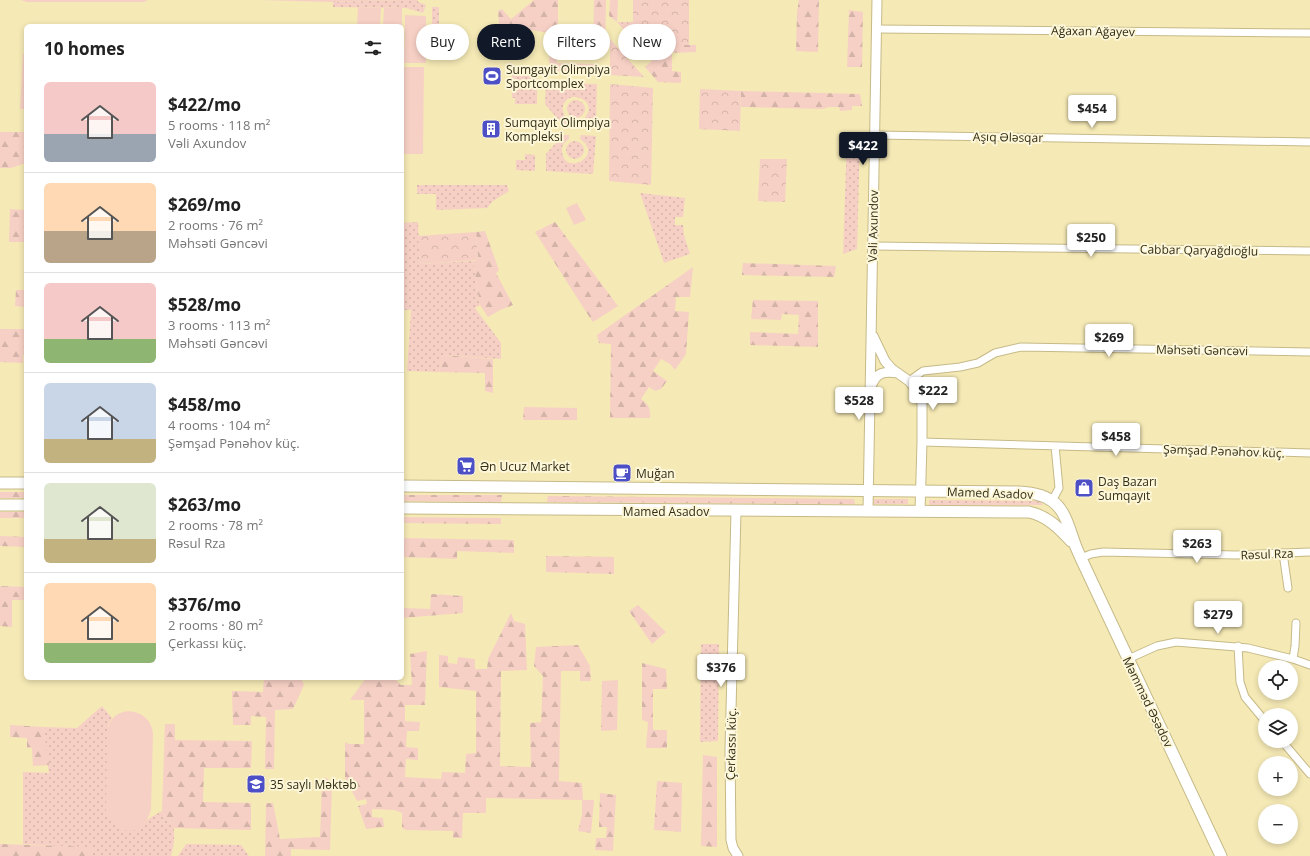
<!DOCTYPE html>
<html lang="en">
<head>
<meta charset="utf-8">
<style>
  :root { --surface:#fff; --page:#f2f2f2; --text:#222; --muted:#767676; --line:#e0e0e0; --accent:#111827 }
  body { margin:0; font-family:"Open Sans",sans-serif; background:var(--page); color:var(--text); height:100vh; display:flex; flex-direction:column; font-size:15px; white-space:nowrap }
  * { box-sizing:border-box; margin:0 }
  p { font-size:13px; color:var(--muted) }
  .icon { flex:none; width:22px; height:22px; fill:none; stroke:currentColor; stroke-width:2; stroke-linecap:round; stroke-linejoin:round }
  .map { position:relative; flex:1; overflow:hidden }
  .details { position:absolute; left:24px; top:24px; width:380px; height:656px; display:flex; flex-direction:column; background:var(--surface); border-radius:6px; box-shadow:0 2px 6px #0003 }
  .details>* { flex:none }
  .guide { position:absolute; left:416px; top:24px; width:380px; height:36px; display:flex; gap:8px }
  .buttons { position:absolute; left:1258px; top:660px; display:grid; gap:8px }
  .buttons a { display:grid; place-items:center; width:40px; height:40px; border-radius:50%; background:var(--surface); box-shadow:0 2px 6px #0003; font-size:20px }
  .price { position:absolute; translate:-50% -34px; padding:0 9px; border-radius:4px; background:#fff; color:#222; font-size:13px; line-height:26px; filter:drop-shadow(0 1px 2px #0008) }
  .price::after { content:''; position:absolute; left:50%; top:24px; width:12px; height:9px; margin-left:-6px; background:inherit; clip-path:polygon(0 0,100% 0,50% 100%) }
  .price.on { background:var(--accent); color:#fff }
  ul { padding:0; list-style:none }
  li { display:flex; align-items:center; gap:12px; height:100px; padding:0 20px }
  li+li { border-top:1px solid var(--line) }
  li span { display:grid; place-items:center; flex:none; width:112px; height:80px; border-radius:6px; color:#555 }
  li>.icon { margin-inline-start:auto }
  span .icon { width:48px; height:48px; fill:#fffc; stroke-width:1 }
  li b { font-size:17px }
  h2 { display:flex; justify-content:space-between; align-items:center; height:48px; padding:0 20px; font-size:17px }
  .chip { padding:0 14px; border-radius:18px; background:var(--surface); box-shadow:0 2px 6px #0003; font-size:14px; line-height:36px }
  .chip.on { background:var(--accent); color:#fff }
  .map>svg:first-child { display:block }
  .grass { fill:url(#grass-dots) }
  .forest { fill:url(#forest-firs) }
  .park { fill:url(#park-crowns) }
  .pitch { fill:#f7d0c5 }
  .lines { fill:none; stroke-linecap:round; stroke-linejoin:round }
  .minor-casing { stroke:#c6ba88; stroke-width:9 }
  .tertiary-casing { stroke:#c6ba88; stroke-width:11 }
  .primary-casing { stroke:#c6ba88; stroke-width:13 }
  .minor { stroke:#fff; stroke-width:7 }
  .tertiary { stroke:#fff; stroke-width:9 }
  .primary { stroke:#fff; stroke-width:11 }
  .labels { text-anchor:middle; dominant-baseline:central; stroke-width:4; stroke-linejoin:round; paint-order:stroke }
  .street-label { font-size:12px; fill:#322e19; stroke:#fdf6d7 }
  .poi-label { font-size:12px; fill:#322e19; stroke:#fdf6d7; text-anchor:start }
</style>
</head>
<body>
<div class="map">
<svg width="1310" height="856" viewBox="0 0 1310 856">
  <defs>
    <pattern id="grass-dots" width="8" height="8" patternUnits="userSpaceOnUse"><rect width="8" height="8" fill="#f7d0c5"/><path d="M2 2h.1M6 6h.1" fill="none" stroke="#d4b3a9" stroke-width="1.8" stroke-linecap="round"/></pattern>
    <pattern id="forest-firs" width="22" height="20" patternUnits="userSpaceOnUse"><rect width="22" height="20" fill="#f7d0c5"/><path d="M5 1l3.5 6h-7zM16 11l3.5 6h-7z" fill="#d4b3a9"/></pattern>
    <pattern id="park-crowns" width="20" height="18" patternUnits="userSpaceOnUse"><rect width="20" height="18" fill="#f7d0c5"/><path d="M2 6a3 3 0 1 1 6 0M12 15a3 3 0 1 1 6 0" fill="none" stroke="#d4b3a9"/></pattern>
  </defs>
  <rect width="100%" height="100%" fill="#f5e9b5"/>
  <!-- grass -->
  <path class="grass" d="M399 0H418V2L426 5 423 13 406 8 333 7V2Z
    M432 7H439V44L432 43Z
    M512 70 529 71 537 78V104H515V98H512Z
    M546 83 597 84 596 124H582V120C603 103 569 86 563 106 561 113 568 118 568 124H562L545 104Z
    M567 109a9 9 0 1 1 18 0a9 9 0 1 1-18 0Z
    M563 135H569V139C564 142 561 146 562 152 565 177 605 155 580 139L581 135 596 136 593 174 546 171V154Z
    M847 138 860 139 857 249 843 254Z
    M566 150a9 9 0 1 1 18 0a9 9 0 1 1-18 0Z
    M525 154 535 155V171L516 170V160H525Z
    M417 185H507L509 191 493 201 487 208 436 210V194H417Z
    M640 193 685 198 683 217H675V225H683L684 235 690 254 664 263Z
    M418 222 420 264 473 261 480 305 475 308 501 343V359L443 355 439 372 407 371 411 310H402V223Z
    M874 499H908V504H873Z
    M929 500 1040 501 1043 505H929Z
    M701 644H719L718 741 700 742Z
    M102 706 112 718 108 725 142 826 148 819 162 811 174 828V843L171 856H92V848L23 844V772L49 773 43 727 77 728Z
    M186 844 241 845 249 856H178Z"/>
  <!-- forest -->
  <path class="forest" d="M260 0H399L333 2Z
    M534 0H558V33H550L499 25 498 11 502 9 511 19Z
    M594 0H606L605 50 593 51Z
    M610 0H618L617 22 609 16Z
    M799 0H819L818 52 796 51 797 12Z
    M849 10 863 12 862 67H847Z
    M670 45H696V52L672 53V71L681 72V83L658 82 645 67Z
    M23 54H26V109H20Z
    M741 91 860 94 862 106H852V110L840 111 839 107H829L822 109 741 107Z
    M0 132H26V163L11 168H0Z
    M10 209 26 210V242H9Z
    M555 222 618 306 593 322 590 318 535 232Z
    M485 231 499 270 496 273 513 305 500 310 488 317 480 305 473 261 478 260 476 232Z
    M743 263 836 266 834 277 742 275Z
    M693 267 690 297H676L675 311 689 312 686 354 675 370 670 364 661 359 653 371 667 381 661 389 655 391 649 387 641 399C648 404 651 408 650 418H610L611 344 599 343 597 335Z
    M16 290H26V307L15 306Z
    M753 300 818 301V347L750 345V332L798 334 799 315 782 314 781 320 751 319Z
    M0 329H26V355H23V363L0 362Z
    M443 355 493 359V393L485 391V373L439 372Z
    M524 407 577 408V420H523Z
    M0 492H26V498H0Z
    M402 495H502L501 502 402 501Z
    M548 496 854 499 855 504 547 502Z
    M0 512H26V518H0Z
    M402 517 501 518V524L402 523Z
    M0 536 26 537V547L0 546Z
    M402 538 514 540V553L457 551V559L402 557Z
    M546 556 614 557V574L546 572Z
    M0 586 26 587V600H12V627L0 626Z
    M431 594 463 596V613L402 618V608L430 609Z
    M638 605 666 632 652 644 629 611Z
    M511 613 514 621 525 624 527 670 501 671 500 766 531 767 530 723 541 722 543 676 534 666 536 647 578 645 590 666 591 681H580V671H561L559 781 582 783 583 800H594L591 833 578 831 582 815V800L486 798V813H463L462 838H453V831L406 830 402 828V813L394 810 372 809V817L383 818 384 827 366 829 358 806 367 804 366 799 357 801 345 778V742L349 744H364V700H350L366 678H394L401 685H412L410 654 427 651 425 705H405V721L420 722 419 731H407L406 747 418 748V760L406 759 405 777 441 779 442 772 465 773 466 754 476 753V691L439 687V655L448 656V663L457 664 458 657 475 659V669H487L488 659Z
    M642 663 666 669 667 689H653V730H667V748H646L648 722 642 720Z
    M264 678H301L304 685 293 709 275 710 274 769H265L266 717 251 716V725H233L232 691 263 692Z
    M618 680 617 730 601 731 602 681Z
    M165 724H175V740L252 741 251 768H204L203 802 251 803V830L174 828 162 811Z
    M10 725 43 727 49 765 33 766 32 748H27V738L10 737Z
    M703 755 717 757V847L701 846Z
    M325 777 332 782 330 850 291 849V856H265L266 803H273L280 839 320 837 322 783Z
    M657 781 682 783 681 832 654 830Z
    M600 793 616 795 613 851 595 850 596 838H606L607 827H599Z
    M0 844 92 847V856H0Z"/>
  <!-- park -->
  <path class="park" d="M633 0H689V45H670L651 61 617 22H633Z
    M550 33H558L557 63 596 64V73L549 71Z
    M610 39 644 77 610 75Z
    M610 84 653 88 651 185 609 181Z
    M700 89 741 91 740 131 699 129Z
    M760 159H787L785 202 758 201Z
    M476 232 478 260 420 264 418 236Z"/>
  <!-- pitch -->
  <path class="pitch" d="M21 0H148L144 2H27Z
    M358 7 381 8 380 26H357Z
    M384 8H402V26H383Z
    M405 15 426 16V63H404Z
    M402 67H424L423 154H402Z
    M577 203 586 220 574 225 566 208Z
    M128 711C142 712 151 719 153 733L151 810C143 838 119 837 106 813L107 731C110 719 115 713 128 711Z"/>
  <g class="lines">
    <!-- minor casing -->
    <g class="minor-casing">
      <path id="minor" d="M876 29 1310 33
        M874 135 1310 142
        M873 246 1310 251
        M909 381 923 371 960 367 978 363 995 353 1021 347 1310 352
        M922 442 1310 453
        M1052 501 1059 488 1055 446
        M1283 553 1288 588
        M1081 558 1091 554 1103 552 1236 555 1310 552
        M1238 646 1240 682 1245 697 1265 721
        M1128 659 1157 646 1176 642 1248 648 1293 659 1310 665
        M1293 659 1295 646 1296 623
        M1282 741 1310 774"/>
    </g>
    <!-- tertiary casing -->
    <g class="tertiary-casing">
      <path id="tertiary" d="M873 336 885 361 892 369 909 381 914 387 919 394 922 404V442L920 512
        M871 387C876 372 884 371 898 373
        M736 511 730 750 731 840 733 848 738 856
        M868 511 877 0"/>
    </g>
    <!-- primary casing -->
    <g class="primary-casing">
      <path id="primary" d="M0 483H26
        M402 486 1019 492C1031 493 1042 494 1052 501 1066 510 1070 532 1076 547 1081 559 1087 571 1093 584L1221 856
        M0 505H26
        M402 508 1029 512C1047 516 1059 528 1071 541"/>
    </g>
    <!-- minor -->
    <use href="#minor" class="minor"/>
    <!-- tertiary -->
    <use href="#tertiary" class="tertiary"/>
    <!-- primary -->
    <use href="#primary" class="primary"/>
  </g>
  <!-- icons -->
  <defs>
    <g id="stadium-square" transform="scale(1)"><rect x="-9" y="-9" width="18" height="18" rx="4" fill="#4c4fc5" stroke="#fdf6d7"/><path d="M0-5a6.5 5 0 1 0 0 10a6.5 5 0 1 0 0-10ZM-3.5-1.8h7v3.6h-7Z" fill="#fff"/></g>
    <g id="building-square" transform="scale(1)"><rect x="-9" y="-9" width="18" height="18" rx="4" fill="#4c4fc5" stroke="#fdf6d7"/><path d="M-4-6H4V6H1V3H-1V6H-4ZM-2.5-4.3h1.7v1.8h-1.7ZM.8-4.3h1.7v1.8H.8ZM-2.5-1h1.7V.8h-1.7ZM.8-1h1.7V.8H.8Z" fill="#fff"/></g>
    <g id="supermarket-square" transform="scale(1)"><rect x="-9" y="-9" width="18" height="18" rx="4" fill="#4c4fc5" stroke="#fdf6d7"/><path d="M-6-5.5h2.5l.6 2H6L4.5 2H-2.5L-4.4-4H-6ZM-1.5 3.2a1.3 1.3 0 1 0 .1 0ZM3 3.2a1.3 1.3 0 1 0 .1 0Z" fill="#fff"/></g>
    <g id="cafe-square" transform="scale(1)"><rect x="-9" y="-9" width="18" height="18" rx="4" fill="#4c4fc5" stroke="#fdf6d7"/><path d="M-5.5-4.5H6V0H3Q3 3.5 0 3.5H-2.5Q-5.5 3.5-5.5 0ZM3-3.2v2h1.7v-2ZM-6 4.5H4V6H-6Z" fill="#fff"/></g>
    <g id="shop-square" transform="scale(1)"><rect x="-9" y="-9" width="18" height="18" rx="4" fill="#4c4fc5" stroke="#fdf6d7"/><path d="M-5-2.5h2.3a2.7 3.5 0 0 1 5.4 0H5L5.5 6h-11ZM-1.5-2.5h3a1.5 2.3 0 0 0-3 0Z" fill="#fff"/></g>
    <g id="school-square" transform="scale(1)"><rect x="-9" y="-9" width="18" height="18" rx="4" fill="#4c4fc5" stroke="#fdf6d7"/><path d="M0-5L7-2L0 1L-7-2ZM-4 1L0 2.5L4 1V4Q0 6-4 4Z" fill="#fff"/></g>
  </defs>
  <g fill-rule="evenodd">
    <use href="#stadium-square" x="492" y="76"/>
    <use href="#building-square" x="491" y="129"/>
    <use href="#supermarket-square" x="466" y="466"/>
    <use href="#cafe-square" x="622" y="473"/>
    <use href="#shop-square" x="1084" y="488"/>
    <use href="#school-square" x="256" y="784"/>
  </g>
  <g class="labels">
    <!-- street labels -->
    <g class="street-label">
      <text transform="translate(1093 31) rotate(1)">Ağaxan Ağayev</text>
      <text transform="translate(1008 137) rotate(1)">Aşıq Ələsqar</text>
      <text transform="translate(873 226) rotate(-89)">Vəli Axundov</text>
      <text transform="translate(1199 250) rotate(1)">Cabbar Qaryağdıoğlu</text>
      <text transform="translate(1202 350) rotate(1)">Məhsəti Gəncəvi</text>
      <text transform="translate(1224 451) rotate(2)">Şəmşad Pənəhov küç.</text>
      <text transform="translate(990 493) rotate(2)">Mamed Asadov</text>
      <text x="666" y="511">Mamed Asadov</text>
      <text transform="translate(1267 554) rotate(-2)">Rəsul Rza</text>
      <text transform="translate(1148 702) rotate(64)">Məmməd Əsədov</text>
      <text transform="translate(731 744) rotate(-89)">Çerkassı küç.</text>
    </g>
    <!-- poi labels -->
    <g class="poi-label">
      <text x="506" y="69">Sumgayit Olimpiya<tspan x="506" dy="14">Sportcomplex</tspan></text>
      <text x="505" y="122">Sumqayıt Olimpiya<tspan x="505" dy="14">Kompleksi</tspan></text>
      <text x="480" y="466">Ən Ucuz Market</text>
      <text x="636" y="473">Muğan</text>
      <text x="1098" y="481">Daş Bazarı<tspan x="1098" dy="14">Sumqayıt</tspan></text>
      <text x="270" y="784">35 saylı Məktəb</text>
    </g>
  </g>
</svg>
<div class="buttons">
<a><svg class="icon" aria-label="locate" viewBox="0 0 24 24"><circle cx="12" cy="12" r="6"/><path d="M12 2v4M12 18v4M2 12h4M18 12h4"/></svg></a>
<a><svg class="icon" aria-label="layers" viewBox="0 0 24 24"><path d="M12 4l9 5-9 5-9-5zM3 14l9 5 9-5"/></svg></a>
<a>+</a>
<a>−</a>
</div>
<b class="price" style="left:1092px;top:129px">$454</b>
<b class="price on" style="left:863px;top:166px">$422</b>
<b class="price" style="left:1091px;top:258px">$250</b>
<b class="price" style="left:1109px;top:358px">$269</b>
<b class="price" style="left:933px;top:411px">$222</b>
<b class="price" style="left:859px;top:421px">$528</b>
<b class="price" style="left:1116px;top:457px">$458</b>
<b class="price" style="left:1197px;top:564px">$263</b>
<b class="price" style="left:1218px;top:635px">$279</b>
<b class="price" style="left:721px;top:688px">$376</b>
<div class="guide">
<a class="chip">Buy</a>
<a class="chip on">Rent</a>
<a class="chip">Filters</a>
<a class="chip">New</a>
</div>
<section class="details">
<h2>10 homes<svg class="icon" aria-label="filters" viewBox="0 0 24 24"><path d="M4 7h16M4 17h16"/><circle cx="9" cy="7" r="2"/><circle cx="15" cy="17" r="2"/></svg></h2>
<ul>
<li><span style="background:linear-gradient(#f6c9c9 65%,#9aa5b1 0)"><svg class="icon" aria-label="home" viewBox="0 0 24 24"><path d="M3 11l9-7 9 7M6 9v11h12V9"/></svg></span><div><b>$422/mo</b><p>5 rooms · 118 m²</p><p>Vəli Axundov</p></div></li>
<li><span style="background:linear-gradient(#ffd9b3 60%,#b9a48a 0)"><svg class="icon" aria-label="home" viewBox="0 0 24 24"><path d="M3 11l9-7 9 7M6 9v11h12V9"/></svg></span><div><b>$269/mo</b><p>2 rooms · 76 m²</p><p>Məhsəti Gəncəvi</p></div></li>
<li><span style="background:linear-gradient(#f6c9c9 70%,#8fb573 0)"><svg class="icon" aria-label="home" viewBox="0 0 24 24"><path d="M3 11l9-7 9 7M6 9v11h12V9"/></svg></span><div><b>$528/mo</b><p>3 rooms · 113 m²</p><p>Məhsəti Gəncəvi</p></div></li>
<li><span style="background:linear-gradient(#c9d6e8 70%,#c2b280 0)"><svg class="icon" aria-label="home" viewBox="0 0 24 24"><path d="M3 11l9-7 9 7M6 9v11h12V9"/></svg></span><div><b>$458/mo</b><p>4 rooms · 104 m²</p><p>Şəmşad Pənəhov küç.</p></div></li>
<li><span style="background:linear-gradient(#dfe7d0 70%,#c2b280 0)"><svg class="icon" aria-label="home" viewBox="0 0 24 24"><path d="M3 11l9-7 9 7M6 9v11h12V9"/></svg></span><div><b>$263/mo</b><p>2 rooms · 78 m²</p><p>Rəsul Rza</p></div></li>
<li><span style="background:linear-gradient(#ffd9b3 75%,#8fb573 0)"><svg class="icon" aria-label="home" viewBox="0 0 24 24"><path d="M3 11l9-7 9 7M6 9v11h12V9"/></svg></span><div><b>$376/mo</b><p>2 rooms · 80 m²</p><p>Çerkassı küç.</p></div></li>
</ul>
</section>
</div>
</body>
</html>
